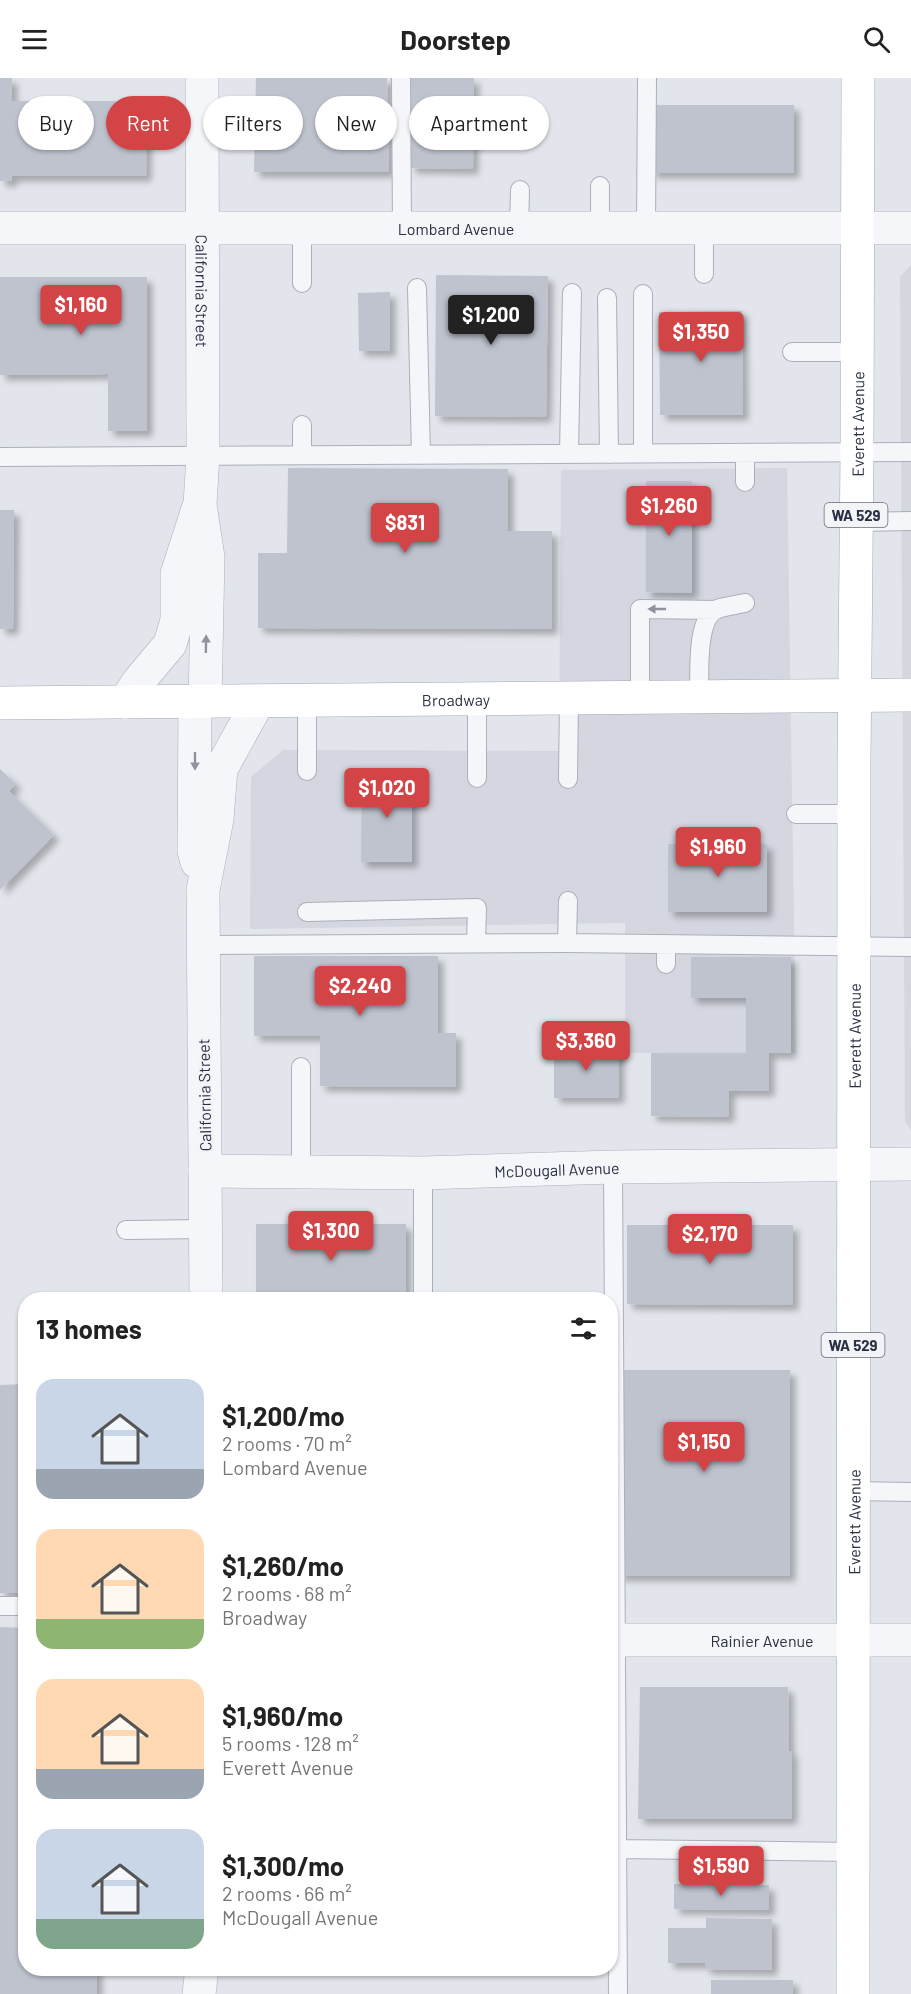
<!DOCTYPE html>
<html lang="en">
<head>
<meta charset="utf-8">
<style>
  :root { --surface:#fff; --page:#f6f6f6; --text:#222; --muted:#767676; --accent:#d34447 }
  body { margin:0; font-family:Barlow,sans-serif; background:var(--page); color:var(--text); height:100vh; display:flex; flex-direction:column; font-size:22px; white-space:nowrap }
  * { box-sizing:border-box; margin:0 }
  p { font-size:20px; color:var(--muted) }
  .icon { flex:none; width:33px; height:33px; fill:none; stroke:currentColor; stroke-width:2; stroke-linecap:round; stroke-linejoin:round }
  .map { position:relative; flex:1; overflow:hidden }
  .side { position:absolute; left:18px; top:1214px; width:600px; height:684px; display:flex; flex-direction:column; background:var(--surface); border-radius:24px; box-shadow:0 2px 4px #0004 }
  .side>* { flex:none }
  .banner { position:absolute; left:18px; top:18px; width:600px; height:54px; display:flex; gap:12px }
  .price { position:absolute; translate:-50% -51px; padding:0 14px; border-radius:6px; background:var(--accent); color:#fff; font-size:20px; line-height:39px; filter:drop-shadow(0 2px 3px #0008) }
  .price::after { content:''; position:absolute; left:50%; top:36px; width:18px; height:14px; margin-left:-9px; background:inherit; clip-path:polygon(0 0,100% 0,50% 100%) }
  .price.on { background:#222; color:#fff }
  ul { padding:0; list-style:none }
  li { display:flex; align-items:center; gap:18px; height:150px; padding:0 18px }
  li span { display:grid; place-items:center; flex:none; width:168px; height:120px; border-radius:18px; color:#555 }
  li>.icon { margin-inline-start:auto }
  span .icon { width:72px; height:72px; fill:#fffc; stroke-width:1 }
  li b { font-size:26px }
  h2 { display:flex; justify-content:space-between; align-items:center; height:72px; padding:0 18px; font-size:26px }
  .chip { padding:0 21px; border-radius:27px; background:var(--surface); box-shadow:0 2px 4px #0004; font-size:21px; line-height:54px }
  .chip.on { background:var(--accent); color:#fff }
  header { display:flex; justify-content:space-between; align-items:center; height:78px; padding:0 18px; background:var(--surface); font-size:27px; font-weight:700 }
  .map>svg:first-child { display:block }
  .built { fill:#d4d7e0 }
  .building { fill:#bfc3ce; filter:url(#shadow) }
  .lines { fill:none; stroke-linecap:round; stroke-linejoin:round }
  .service-casing { stroke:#abafb9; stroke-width:20 }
  .minor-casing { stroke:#abafb9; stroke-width:34 }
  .tertiary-casing { stroke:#abafb9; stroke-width:34 }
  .primary-casing { stroke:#a1a7b7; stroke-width:34 }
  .service { stroke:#f5f6f9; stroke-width:18 }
  .minor { stroke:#f5f6f9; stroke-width:33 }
  .tertiary { stroke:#f5f6f9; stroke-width:33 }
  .primary { stroke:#fff; stroke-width:33 }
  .oneway { fill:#90939e }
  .labels { text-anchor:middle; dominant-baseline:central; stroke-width:6; stroke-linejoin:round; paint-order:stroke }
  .shield { fill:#f2f4f8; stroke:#666b7a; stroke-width:1.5 }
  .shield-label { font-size:15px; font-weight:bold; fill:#2a3044 }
  .street-label { font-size:16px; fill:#2a3044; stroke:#f2f4f8 }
</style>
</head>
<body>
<header><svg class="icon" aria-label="menu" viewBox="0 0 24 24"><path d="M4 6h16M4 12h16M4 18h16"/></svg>Doorstep<svg class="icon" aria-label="search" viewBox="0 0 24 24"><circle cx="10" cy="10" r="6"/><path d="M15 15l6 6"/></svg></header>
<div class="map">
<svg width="911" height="1916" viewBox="0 0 911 1916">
  <defs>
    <filter id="shadow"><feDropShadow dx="5.5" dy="5.5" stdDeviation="3" flood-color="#0004"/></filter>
  </defs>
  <rect width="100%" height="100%" fill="#e2e5eb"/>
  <!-- built -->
  <path class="built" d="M911 186V1052L905 1044 900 199Z
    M787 390 796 975H625V845L250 851 251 699 283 672 559 673 561 392Z"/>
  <!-- building -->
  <path class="building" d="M0 0H12V23H147L146 98H12V103H0Z
    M256 0H387L389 94H254Z
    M410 0H474L473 91 410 90Z
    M651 27H794V95H651Z
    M436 197 548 198 546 339 435 338Z
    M0 199H147V353H108V296L0 297Z
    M390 214V273H359L358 215Z
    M742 233 743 337H660L659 234Z
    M288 390 508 391V453H552V551L258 550V475H287Z
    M646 403H692V515L646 514Z
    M0 432H14L13 551H0Z
    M0 691 16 706 9 713 54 757 0 812Z
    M362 698H412V784H361Z
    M755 765 767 766V834H668V766Z
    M254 878H438V955H456V1009L320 1008V958H254Z
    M691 879H791V975H769V1013H729V1039L651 1038V975H746V920H691Z
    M554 967 619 968V1020H554Z
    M256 1146H406V1221H256Z
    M627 1147H793V1227L627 1226Z
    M619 1292H790V1498H618Z
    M26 1306V1515H0V1307Z
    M0 1549 26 1550V1890H97V1916H0Z
    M640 1609H788L789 1673H792V1741H638Z
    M674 1806 769 1807V1832L674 1831Z
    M706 1840 772 1841V1892L705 1891V1885H668V1850H706Z
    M711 1902H793V1916H711Z"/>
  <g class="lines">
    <!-- service casing -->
    <g class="service-casing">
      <path id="service" d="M401 0 402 150
        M302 150V205
        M519 150 520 112
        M600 150V108
        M646 150 647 0
        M704 196V150
        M417 210 421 377
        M643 216V375
        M607 220 609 376
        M792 274H858
        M302 347V377
        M745 375V404
        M569 376 572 215
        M0 379 911 374
        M856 444 911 443
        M699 619C700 598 695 541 717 531 726 528 736 527 745 525
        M640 620V531L716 532
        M307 623V693
        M477 700V622
        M568 701 569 621
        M796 736H854
        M307 834 477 830 476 865
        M567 865 568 823
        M202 867 567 865 911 869
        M666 886V866
        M301 989V1094
        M613 1089 618 1916
        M126 1152 206 1151
        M423 1221V1095
        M854 1413 911 1414
        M0 1528H26
        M617 1771 854 1774"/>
    </g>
    <!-- minor casing -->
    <g class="minor-casing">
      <g id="minor">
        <path id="s1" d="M0 150H911"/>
        <path id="s2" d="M205 1093 423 1095 613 1089 911 1086"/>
        <path id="s3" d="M610 1562H911"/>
      </g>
    </g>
    <!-- tertiary casing -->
    <g class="tertiary-casing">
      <g id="tertiary">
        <path id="s4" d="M202 0 203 377 200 427 208 479 205 624"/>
        <path d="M125 624 139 603 170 566 177 542V496L198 431"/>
        <path d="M195 624 194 773 197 784"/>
        <path d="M206 1221 203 812 217 741 221 691 258 624"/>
        <path d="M199 1916 202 1890"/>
      </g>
    </g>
    <!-- primary casing -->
    <g class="primary-casing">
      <g id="primary">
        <path id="s5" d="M0 625 911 617"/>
        <path id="s6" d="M853 1916 854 685 857 374 858 0"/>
      </g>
    </g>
    <!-- service -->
    <use href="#service" class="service"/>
    <!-- minor -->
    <use href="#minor" class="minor"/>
    <!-- tertiary -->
    <use href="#tertiary" class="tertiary"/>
    <!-- primary -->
    <use href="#primary" class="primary"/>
  </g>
  <!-- one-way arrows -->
  <defs><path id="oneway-solid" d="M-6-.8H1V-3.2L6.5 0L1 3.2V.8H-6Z" transform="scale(1.5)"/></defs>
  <g class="oneway">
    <use href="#oneway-solid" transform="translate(657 531) rotate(-180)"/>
    <use href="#oneway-solid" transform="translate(206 566) rotate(-89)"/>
    <use href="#oneway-solid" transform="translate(195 683) rotate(90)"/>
  </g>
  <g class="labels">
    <!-- shield labels -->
    <g class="shield">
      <rect x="824.5" y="425" width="63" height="24" rx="4.5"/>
      <rect x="821.5" y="1255" width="63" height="24" rx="4.5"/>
    </g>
    <g class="shield-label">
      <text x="856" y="437">WA 529</text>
      <text x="853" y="1267">WA 529</text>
    </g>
    <!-- street labels -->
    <g class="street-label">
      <text stroke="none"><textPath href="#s1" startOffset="456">Lombard Avenue</textPath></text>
      <text stroke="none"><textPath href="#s4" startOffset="213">California Street</textPath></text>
      <text stroke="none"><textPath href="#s6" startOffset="1570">Everett Avenue</textPath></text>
      <text stroke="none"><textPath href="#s5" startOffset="456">Broadway</textPath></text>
      <text stroke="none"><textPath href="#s6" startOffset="958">Everett Avenue</textPath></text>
      <text transform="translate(204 1017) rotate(-91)">California Street</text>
      <text stroke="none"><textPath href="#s2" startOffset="352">McDougall Avenue</textPath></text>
      <text stroke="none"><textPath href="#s6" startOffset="472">Everett Avenue</textPath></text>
      <text stroke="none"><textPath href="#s3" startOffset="152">Rainier Avenue</textPath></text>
    </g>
  </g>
</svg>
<b class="price" style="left:81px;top:258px">$1,160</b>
<b class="price on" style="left:491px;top:268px">$1,200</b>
<b class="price" style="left:701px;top:285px">$1,350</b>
<b class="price" style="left:669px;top:459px">$1,260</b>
<b class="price" style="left:405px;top:476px">$831</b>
<b class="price" style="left:387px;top:741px">$1,020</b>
<b class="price" style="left:718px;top:800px">$1,960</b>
<b class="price" style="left:360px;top:939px">$2,240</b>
<b class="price" style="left:586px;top:994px">$3,360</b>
<b class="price" style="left:331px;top:1184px">$1,300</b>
<b class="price" style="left:710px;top:1187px">$2,170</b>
<b class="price" style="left:704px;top:1395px">$1,150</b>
<b class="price" style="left:721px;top:1819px">$1,590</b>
<div class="banner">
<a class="chip">Buy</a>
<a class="chip on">Rent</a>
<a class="chip">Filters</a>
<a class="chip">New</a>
<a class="chip">Apartment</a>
</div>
<section class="side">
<h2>13 homes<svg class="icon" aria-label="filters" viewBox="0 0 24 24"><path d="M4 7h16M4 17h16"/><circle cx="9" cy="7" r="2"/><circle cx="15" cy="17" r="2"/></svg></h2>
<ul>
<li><span style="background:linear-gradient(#c9d6e8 75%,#9aa5b1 0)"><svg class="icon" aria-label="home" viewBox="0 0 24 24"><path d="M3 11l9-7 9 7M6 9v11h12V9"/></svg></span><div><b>$1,200/mo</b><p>2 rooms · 70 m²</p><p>Lombard Avenue</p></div></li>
<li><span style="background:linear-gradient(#ffd9b3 75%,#8fb573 0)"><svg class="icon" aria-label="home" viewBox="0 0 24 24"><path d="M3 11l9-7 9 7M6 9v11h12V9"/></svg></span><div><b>$1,260/mo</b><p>2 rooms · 68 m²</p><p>Broadway</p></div></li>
<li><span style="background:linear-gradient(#ffd9b3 75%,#9aa5b1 0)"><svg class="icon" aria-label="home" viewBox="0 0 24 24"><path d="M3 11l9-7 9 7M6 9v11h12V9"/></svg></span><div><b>$1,960/mo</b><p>5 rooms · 128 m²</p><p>Everett Avenue</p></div></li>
<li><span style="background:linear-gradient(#c9d6e8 75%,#7fa58c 0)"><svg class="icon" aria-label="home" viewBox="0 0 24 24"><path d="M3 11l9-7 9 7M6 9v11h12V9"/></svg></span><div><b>$1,300/mo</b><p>2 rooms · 66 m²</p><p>McDougall Avenue</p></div></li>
</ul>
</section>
</div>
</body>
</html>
